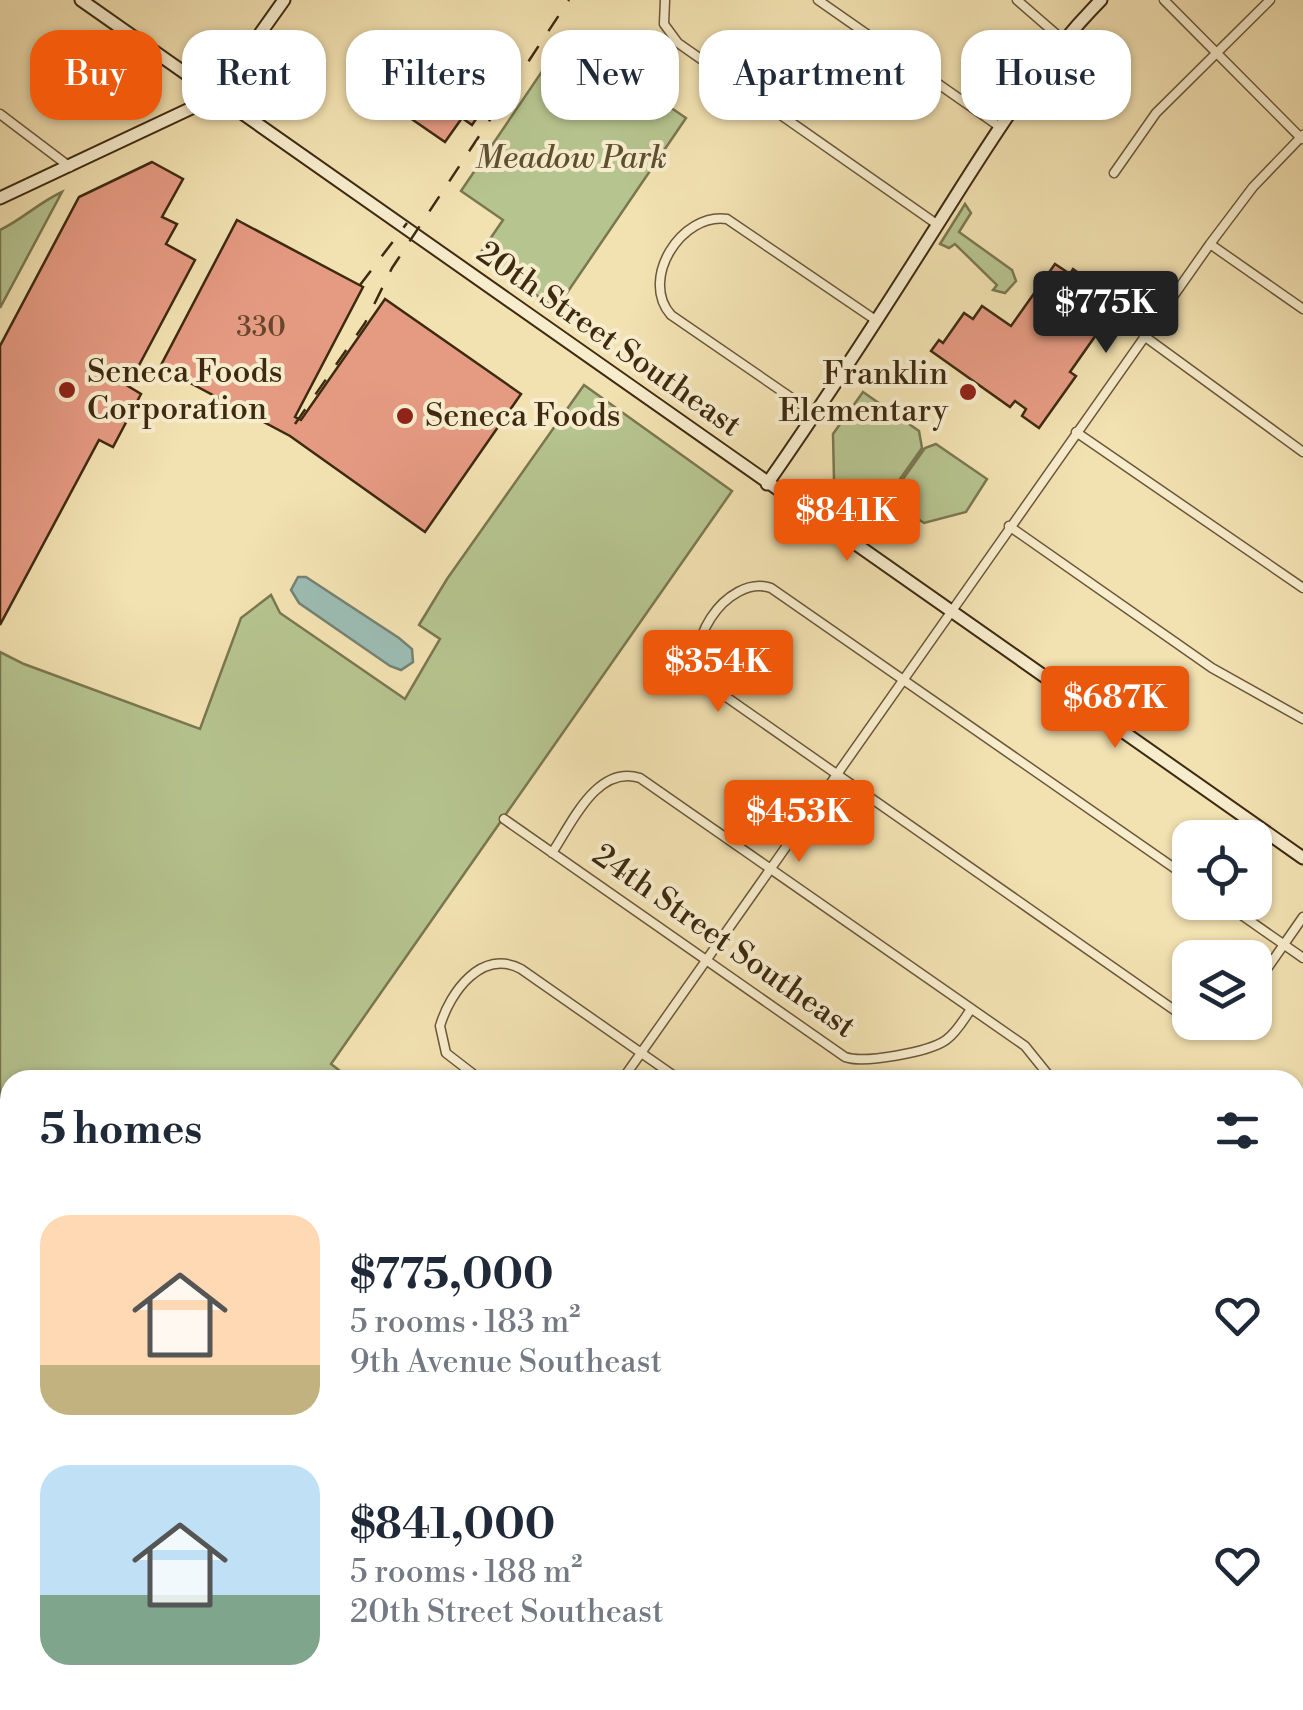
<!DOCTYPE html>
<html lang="en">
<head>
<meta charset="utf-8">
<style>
  :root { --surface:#fff; --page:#f2f2f3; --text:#1f2937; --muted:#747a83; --accent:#ea580c }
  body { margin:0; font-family:"Libre Bodoni",serif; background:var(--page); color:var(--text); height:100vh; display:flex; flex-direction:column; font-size:38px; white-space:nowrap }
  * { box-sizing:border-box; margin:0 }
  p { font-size:32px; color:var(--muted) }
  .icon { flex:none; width:55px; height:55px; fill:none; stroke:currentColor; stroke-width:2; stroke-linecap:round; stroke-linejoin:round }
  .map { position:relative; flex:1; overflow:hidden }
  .panel { position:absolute; left:0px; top:1070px; width:1305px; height:640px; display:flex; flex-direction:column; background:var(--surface); border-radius:30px 30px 0 0; box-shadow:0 2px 8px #0004 }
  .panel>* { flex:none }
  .banner { position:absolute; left:30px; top:30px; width:1245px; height:90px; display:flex; gap:20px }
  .controls { position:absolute; left:1172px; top:820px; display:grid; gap:20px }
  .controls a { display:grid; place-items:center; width:100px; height:100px; border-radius:20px; background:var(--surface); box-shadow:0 2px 8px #0004; font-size:50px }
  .price { position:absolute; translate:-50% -85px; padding:0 22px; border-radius:10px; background:var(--accent); color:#fff; font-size:32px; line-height:65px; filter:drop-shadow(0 2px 5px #0008) }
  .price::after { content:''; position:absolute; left:50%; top:60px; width:30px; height:22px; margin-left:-15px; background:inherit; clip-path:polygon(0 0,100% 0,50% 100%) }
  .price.selected { background:#222; color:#fff }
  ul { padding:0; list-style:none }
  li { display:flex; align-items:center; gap:30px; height:250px; padding:0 40px }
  li span { display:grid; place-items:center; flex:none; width:280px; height:200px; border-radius:30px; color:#555 }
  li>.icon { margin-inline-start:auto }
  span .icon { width:120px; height:120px; fill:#fffc; stroke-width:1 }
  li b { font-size:42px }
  h2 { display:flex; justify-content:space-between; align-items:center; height:120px; padding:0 40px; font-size:42px }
  .pill { padding:0 35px; border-radius:30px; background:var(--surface); box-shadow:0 2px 8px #0004; font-size:35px; line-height:90px }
  .pill.selected { background:var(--accent); color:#fff }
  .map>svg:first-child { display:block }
  .green { fill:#b6c48f; stroke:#7a7750; stroke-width:2.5 }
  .water { fill:#9cbcb3; stroke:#768272; stroke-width:2.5 }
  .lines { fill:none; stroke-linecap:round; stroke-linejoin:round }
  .stream { stroke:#768272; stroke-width:2.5 }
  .building { fill:#e59a82; stroke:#3e2a11; stroke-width:2.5 }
  .street-casing { stroke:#6b5839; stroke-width:11 }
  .secondary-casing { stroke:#3e2a11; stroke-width:15 }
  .street { stroke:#f7eccc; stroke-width:8 }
  .secondary { stroke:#f7eccc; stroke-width:11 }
  .rail { stroke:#3e2a11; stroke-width:2.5; stroke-dasharray:18 18; stroke-linecap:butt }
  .poi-dot { fill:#8f2418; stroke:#f7eccc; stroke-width:4 }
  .labels { text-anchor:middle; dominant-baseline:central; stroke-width:8; stroke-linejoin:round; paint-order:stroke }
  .number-label { font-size:28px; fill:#68462d }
  .park-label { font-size:32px; font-style:italic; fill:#5c5030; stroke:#f7eccc }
  .street-label { font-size:32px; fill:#3e2a11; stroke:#f7eccc }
  .poi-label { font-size:32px; fill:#3e2a11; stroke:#f7eccc; text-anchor:start }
</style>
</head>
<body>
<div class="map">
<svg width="1303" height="1710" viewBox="0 0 1303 1710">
  <rect width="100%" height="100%" fill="#f2e1b1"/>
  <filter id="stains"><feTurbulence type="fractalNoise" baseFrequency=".002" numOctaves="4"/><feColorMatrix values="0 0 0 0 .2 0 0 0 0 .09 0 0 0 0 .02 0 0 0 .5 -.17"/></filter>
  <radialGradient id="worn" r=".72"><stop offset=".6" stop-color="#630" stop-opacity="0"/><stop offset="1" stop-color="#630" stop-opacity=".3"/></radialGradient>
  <!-- green -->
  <path class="green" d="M566 36 686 118 556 309 479 255 503 220 461 191Z
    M62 192 0 308V230C23 219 38 203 62 192Z
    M965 204 971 213 959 232 1012 270 1016 281 1005 293 993 290 997 285 955 244 949 248 940 244Z
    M584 385 732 491 331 1064 352 1080H10V1128L7 1126 0 1137V652L24 664 200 729 241 618 271 595 280 613 405 699 440 639 419 625 447 579Z
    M863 392 919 431 922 448 878 510 834 480 833 434Z
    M936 444 987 479 966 512 924 523 889 499 925 448Z
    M1295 1150 1303 1164V1376L1295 1392Z
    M0 1459 10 1485V1672L0 1658Z
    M62 1700H293L286 1710H83Z"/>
  <!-- water -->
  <path class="water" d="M298 577H306L399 638 412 649 413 662 401 670 390 666 299 603 291 590Z"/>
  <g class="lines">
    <!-- stream -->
    <path class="stream" d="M1295 1179 1303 1184
      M0 1293 10 1297
      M450 1700 453 1710
      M484 1700 485 1710
      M418 1710 422 1703 438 1710"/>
  </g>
  <!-- building -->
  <path class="building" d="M461 57 500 84 472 125 462 118 445 142 413 120Z
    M152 162 183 179 162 217 177 224 166 244 195 260 128 386 141 394 113 447 99 440 0 625V346L79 197Z
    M237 220 363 287 295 417 301 420 385 299 521 394 425 532 290 436 160 367Z
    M1055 264 1070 274 1073 269 1108 294 1107 298 1117 305 1070 372 1076 376 1039 428 1022 416 1026 409 1015 401 1010 407 931 351 939 340 943 343 964 313 973 319 982 306 1011 326Z
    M966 1700H1079L1082 1702 1078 1710H961Z"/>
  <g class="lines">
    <!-- street casing -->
    <g class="street-casing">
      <path id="street" d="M665 0 664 24 678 43 938 225
        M818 0 1000 127
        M1017 0 1063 40
        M1164 0 1302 139
        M0 114 70 167
        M1114 173 1156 113 1270 0
        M1210 244 1303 309
        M1144 336 1303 452
        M815 414 671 315C639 279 682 212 727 219L877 321
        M1076 432 1303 588
        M1009 526 1212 668 1303 719
        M504 819 845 1057C864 1064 929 1052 946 1040 957 1032 964 1019 971 1009
        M552 853C572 823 597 764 640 778L1025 1046 1050 1077
        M1190 879 771 588C728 573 673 650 712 687L1190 1021
        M1223 902 1303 958
        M1255 986 1303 917
        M1194 1022H1221
        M481 1080 446 1053 440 1026C450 992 482 948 521 969L680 1080
        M622 1080 1210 244 1253 187 1303 135
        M1295 1673 1303 1678
        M1295 1698 1303 1686
        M664 1700 678 1710
        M583 1710 590 1700
        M1286 1710 1293 1700"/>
    </g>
    <!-- secondary casing -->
    <g class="secondary-casing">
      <path id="secondary" d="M81 0 1303 858
        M0 198 215 97 284 0
        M767 484C824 402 878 319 931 235 984 152 1032 70 1101 0
        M1295 1436 1303 1421
        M1154 1710 1159 1700"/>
    </g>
    <!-- street -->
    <use href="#street" class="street"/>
    <!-- secondary -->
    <use href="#secondary" class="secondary"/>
    <!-- rail -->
    <path class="rail" d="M360 285 407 223
      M295 424 365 323 392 268 569 0"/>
  </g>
  <!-- markers -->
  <g class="poi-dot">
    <circle cx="67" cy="390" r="10"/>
    <circle cx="968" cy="392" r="10"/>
    <circle cx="405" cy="416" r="10"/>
  </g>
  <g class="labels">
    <!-- number labels -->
    <g class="number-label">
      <text x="261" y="327">330</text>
    </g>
    <!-- park labels -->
    <g class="park-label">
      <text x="571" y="158">Meadow Park</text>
    </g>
    <!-- street labels -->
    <g class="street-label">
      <text transform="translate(609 339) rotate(35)">20th Street Southeast</text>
      <text transform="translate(724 941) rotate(35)">24th Street Southeast</text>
    </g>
    <!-- poi labels -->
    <g class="poi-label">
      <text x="87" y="372">Seneca Foods<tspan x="87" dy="37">Corporation</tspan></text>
      <text x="948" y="374" text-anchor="end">Franklin<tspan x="948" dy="37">Elementary</tspan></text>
      <text x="425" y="416">Seneca Foods</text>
    </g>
  </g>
  <rect width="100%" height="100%" filter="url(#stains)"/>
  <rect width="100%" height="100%" fill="url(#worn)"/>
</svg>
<div class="controls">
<a><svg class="icon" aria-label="locate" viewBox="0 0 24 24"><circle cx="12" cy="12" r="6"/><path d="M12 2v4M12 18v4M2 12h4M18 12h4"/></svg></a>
<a><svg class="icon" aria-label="layers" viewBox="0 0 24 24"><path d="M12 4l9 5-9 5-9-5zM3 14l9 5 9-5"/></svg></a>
</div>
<b class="price selected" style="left:1106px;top:356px">$775K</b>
<b class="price" style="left:847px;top:564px">$841K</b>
<b class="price" style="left:718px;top:715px">$354K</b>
<b class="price" style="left:1115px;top:751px">$687K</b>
<b class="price" style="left:799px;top:865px">$453K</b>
<div class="banner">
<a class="pill selected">Buy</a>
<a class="pill">Rent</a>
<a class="pill">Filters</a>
<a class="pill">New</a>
<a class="pill">Apartment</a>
<a class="pill">House</a>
</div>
<section class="panel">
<h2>5 homes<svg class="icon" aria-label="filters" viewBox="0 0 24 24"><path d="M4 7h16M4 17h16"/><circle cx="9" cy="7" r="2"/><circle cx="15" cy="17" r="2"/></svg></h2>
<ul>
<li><span style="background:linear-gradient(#ffd9b3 75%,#c2b280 0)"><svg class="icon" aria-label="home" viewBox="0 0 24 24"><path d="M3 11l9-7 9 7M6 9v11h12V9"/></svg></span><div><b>$775,000</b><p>5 rooms · 183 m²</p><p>9th Avenue Southeast</p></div><svg class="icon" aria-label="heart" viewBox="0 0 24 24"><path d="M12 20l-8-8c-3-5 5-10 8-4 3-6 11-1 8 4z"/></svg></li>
<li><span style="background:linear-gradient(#bfe0f5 65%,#7fa58c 0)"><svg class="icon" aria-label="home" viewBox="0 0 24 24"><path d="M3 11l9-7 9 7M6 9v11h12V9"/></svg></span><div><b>$841,000</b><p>5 rooms · 188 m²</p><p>20th Street Southeast</p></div><svg class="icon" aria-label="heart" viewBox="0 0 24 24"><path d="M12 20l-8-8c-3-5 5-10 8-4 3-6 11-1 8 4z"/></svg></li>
</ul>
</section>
</div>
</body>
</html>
